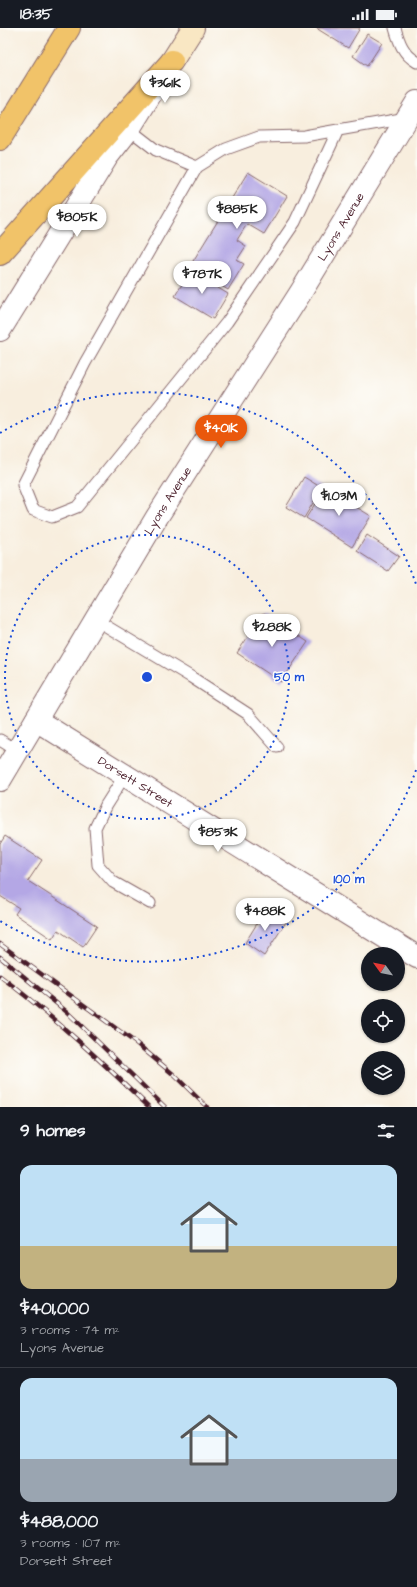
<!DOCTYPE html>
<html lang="en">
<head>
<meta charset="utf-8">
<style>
  :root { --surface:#171b24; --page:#20242c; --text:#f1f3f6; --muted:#9ea1a6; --line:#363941; --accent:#ea580c }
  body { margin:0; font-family:"Architects Daughter",sans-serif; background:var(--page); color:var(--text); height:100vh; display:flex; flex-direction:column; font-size:15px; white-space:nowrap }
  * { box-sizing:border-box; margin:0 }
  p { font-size:13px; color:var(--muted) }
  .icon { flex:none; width:22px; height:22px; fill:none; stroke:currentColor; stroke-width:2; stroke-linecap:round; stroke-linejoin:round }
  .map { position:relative; height:1079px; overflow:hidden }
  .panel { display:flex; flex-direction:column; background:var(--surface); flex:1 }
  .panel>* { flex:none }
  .needle { width:26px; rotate:303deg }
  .tools { position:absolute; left:361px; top:919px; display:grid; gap:8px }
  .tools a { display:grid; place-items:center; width:44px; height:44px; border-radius:50%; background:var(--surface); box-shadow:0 1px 3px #0004; font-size:20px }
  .price { position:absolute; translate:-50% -34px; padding:0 9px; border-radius:14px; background:#fff; color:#222; font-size:13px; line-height:26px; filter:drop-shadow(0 1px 2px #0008) }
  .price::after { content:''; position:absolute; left:50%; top:24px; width:12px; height:9px; margin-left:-6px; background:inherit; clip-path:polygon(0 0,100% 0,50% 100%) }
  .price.active { background:var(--accent); color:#fff }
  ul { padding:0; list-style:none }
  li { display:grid; align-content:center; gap:8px; height:212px; padding:0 20px }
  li+li { border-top:1px solid var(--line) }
  li span { display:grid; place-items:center; height:124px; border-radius:12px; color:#555 }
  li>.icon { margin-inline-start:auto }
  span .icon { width:72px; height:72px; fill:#fffc; stroke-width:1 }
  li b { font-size:17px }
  h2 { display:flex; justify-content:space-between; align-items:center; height:48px; padding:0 20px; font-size:17px }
  .status { display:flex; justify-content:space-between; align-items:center; height:28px; padding:0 20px; background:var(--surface); direction:ltr }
  .status svg { height:11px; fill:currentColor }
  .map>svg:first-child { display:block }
  .building { fill:#b4a7e5 }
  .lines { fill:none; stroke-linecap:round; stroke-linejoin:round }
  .lane-casing { stroke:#87676a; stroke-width:13 }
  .street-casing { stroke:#87676a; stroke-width:24 }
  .secondary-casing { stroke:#87676a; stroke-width:24 }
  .highway-casing { stroke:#87676a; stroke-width:24 }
  .lane { stroke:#fff; stroke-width:11 }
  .street { stroke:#fff; stroke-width:22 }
  .secondary { stroke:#f9e7c3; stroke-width:22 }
  .highway { stroke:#f1c369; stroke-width:22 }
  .rail-casing { stroke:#4a1f2b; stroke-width:4.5 }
  .rail { stroke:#fdfcf7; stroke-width:3; stroke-dasharray:9; stroke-linecap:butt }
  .ring { fill:none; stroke:#1d4ed8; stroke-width:2; stroke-dasharray:2 4 }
  .labels { text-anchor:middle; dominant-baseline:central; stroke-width:3; stroke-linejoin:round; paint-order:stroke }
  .street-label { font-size:12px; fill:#4a1f2b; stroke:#fdfcf7 }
  .centre { fill:#1d4ed8; stroke:#fdfcf7; stroke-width:2 }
  .ring-label { font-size:12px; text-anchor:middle; font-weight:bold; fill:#1d4ed8; stroke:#fdfcf7; stroke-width:3; stroke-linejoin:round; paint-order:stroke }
</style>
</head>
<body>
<div class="status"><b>18:35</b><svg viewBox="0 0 49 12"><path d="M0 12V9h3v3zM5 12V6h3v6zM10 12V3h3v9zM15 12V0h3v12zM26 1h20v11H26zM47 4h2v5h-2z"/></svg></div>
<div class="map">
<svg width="417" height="1079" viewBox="0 0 417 1079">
  <rect width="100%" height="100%" fill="#fdfcf7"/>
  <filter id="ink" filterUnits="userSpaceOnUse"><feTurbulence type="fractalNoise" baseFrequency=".025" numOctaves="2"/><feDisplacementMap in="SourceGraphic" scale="8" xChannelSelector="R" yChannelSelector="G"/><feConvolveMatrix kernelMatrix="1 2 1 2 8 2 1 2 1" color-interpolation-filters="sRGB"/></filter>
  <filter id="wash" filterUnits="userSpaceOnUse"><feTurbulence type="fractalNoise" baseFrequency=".012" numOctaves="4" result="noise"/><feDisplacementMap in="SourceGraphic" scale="16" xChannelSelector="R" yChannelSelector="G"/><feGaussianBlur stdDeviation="0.9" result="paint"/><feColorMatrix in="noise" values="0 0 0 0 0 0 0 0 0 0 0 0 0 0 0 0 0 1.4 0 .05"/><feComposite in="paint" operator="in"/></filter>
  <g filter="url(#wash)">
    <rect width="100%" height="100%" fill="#f8eede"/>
    <g id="blocks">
      <!-- building -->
      <path class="building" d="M316 0H360L348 20Z
        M367 6 382 15 367 38 353 28Z
        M248 144 287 168 264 206 247 196 237 212 246 218 237 232 244 236 228 262 190 238Z
        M190 243 228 266 213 291 175 268Z
        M304 449 322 460 304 490 286 479Z
        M325 460 371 488 352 519 306 490Z
        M367 507 399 528 388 543 357 523Z
        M264 585 308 614 281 654 237 625Z
        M5 808 42 832 28 853 97 898 83 919 58 902 52 911 15 886 19 880 0 868V816Z
        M266 881 286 894 264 928 245 915Z"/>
    </g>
  </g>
  <g filter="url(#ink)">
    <use href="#blocks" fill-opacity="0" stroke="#87676a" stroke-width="1"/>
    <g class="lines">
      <!-- lane casing -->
      <g class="lane-casing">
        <path id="lane" d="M395 0C399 14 403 26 417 34
          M129 101 156 122 197 139 226 121 259 109 304 108 407 90
          M197 139 85 335 23 457 33 482 52 489 77 479 227 294 295 194 338 102
          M96 592 191 649 248 686 277 719
          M0 712 18 723
          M125 747 106 777 95 800 98 837 113 854 150 875"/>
      </g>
      <!-- street casing -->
      <g class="street-casing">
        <g id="street">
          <path d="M0 302 107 129 129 101 152 64"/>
          <path id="s1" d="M36 692 417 929"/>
          <path id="s2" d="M0 752 157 489 301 264 417 74"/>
        </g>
      </g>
      <!-- secondary casing -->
      <g class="secondary-casing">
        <path id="secondary" d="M172 33 193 0"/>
      </g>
      <!-- highway casing -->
      <g class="highway-casing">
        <path id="highway" d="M0 111 69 0
          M0 226 172 33"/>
      </g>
      <!-- lane -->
      <use href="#lane" class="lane"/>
      <!-- street -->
      <use href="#street" class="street"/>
      <!-- secondary -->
      <use href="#secondary" class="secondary"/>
      <!-- highway -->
      <use href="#highway" class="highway"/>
      <!-- rail casing -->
      <g class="rail-casing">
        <path id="rail" d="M0 916 136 1015 173 1046 207 1079
          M0 929 67 984 165 1079
          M0 948C53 988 101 1033 149 1079"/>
      </g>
      <!-- rail -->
      <use href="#rail" class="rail"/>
    </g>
  </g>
  <!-- distance rings -->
  <g class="ring">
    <circle cx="147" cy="649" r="142"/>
    <path d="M416 742A285 285 0 0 1 0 893M0 405A285 285 0 0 1 416 556"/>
  </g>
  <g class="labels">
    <!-- street labels -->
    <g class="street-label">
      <text stroke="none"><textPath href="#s2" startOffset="650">Lyons Avenue</textPath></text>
      <text stroke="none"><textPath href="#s2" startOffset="326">Lyons Avenue</textPath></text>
      <text stroke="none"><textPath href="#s1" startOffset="117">Dorsett Street</textPath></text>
    </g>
  </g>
  <circle cx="147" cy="649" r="6" class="centre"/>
  <g class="ring-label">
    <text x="289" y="653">50 m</text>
    <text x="349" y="855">100 m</text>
  </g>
</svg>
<div class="tools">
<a><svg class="needle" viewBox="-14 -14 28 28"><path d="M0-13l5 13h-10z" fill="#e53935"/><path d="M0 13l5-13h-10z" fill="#9ea1a6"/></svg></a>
<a><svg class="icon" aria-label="locate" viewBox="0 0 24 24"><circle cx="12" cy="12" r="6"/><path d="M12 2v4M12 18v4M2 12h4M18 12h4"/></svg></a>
<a><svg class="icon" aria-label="layers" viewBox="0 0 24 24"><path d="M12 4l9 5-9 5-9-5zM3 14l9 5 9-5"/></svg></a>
</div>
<b class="price" style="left:165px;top:76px">$361K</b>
<b class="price" style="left:237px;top:202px">$885K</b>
<b class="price" style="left:77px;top:210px">$805K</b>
<b class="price" style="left:202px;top:267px">$787K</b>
<b class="price active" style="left:221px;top:421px">$401K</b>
<b class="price" style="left:339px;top:489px">$1.03M</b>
<b class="price" style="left:272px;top:620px">$288K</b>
<b class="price" style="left:218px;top:825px">$853K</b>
<b class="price" style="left:265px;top:904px">$488K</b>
</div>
<section class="panel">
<h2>9 homes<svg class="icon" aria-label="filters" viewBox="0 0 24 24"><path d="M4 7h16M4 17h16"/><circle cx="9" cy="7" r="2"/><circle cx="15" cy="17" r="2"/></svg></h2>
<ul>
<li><span style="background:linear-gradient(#bfe0f5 65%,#c2b280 0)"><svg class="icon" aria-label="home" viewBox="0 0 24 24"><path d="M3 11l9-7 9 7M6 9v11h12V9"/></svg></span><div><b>$401,000</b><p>3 rooms · 74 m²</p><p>Lyons Avenue</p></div></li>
<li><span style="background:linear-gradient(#bfe0f5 65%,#9aa5b1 0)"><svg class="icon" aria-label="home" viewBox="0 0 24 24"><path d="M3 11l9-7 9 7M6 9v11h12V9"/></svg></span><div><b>$488,000</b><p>3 rooms · 107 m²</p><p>Dorsett Street</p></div></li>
</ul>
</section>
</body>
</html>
